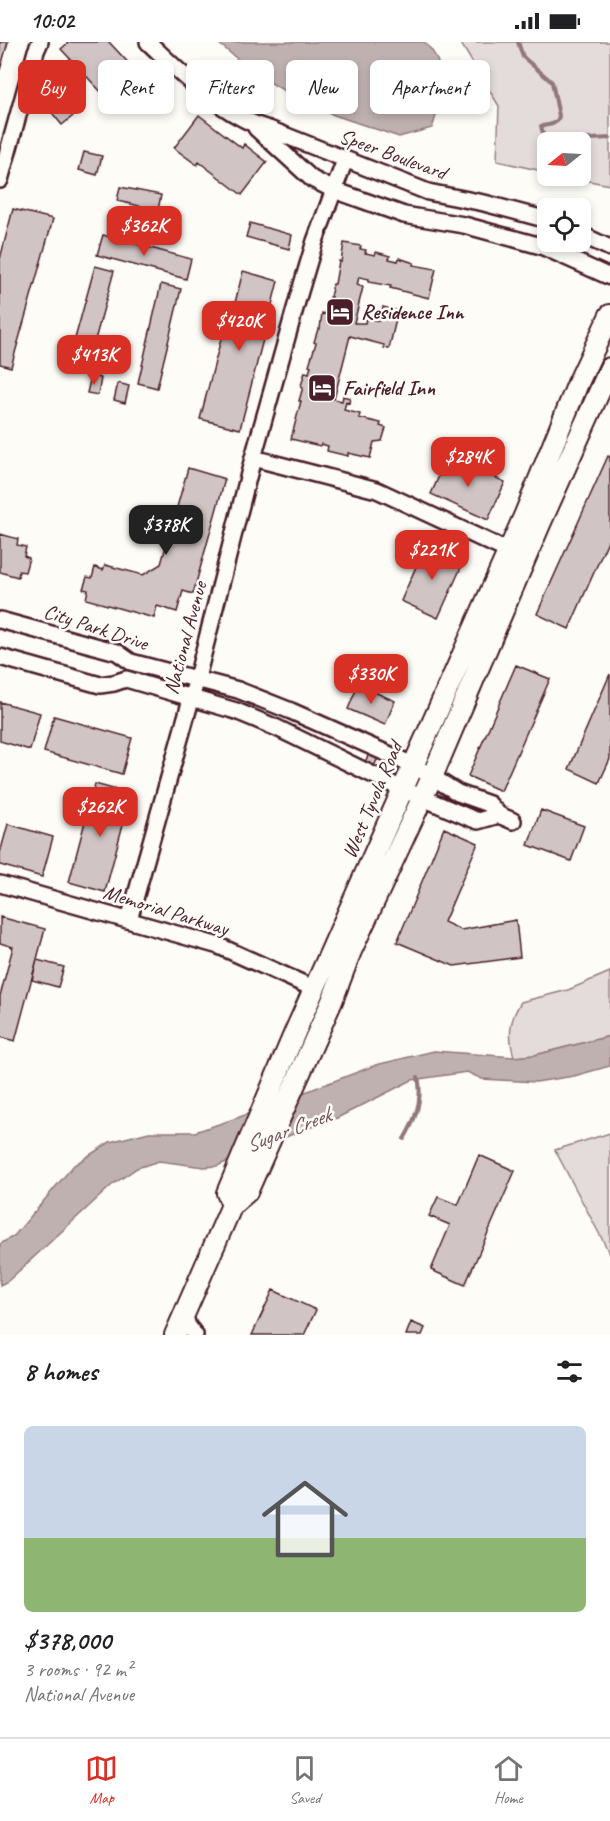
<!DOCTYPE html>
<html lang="en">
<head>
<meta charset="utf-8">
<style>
  :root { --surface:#fff; --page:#f6f6f6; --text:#202124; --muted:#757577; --line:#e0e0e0; --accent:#d93025 }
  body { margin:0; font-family:Caveat,sans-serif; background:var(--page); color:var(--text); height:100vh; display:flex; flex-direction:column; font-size:22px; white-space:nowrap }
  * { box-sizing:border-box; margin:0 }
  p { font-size:20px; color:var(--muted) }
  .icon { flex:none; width:33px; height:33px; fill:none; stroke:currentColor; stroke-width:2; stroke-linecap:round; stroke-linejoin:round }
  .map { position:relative; height:1293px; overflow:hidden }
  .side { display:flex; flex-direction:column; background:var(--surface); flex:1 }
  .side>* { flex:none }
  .hud { position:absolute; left:18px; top:18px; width:574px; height:54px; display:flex; gap:12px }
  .needle { width:39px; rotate:252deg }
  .controls { position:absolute; left:537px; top:90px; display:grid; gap:12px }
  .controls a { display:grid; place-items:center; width:54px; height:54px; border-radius:9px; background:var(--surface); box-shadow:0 3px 9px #0003; font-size:30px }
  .price { position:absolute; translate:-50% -51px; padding:0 14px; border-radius:12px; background:var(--accent); color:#fff; font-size:20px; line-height:39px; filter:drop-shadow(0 2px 3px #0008) }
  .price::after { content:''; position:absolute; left:50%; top:36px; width:18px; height:14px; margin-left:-9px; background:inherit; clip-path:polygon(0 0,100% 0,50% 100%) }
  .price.current { background:#222; color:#fff }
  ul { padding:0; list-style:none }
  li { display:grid; align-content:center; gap:12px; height:318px; padding:0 24px }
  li+li { border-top:2px solid var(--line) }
  li span { display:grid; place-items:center; height:186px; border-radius:9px; color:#555 }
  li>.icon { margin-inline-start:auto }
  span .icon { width:108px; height:108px; fill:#fffc; stroke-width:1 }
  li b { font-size:26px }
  h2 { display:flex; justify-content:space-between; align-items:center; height:72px; padding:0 24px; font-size:26px }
  .chip { padding:0 21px; border-radius:9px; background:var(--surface); box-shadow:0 3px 9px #0003; font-size:21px; line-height:54px }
  .chip.current { background:var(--accent); color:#fff }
  .status { display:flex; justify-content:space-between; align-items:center; height:42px; padding:0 30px; background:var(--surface); direction:ltr }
  .status svg { height:16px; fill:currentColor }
  .menu { display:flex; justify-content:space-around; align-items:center; height:84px; border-top:2px solid var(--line); background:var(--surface); font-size:16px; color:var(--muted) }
  .menu a { display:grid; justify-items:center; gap:3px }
  .menu .current { color:var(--accent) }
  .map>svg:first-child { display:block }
  .green { fill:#e3dcda; stroke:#967e82; stroke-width:1.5 }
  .water { fill:#c0b1b1; stroke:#91777b; stroke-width:1.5 }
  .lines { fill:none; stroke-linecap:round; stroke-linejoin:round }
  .stream { stroke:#91777b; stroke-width:4 }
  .building { fill:#d0c5c4; stroke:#4a1f2b; stroke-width:1.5 }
  .minor-casing { stroke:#4a1f2b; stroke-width:20 }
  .major-casing { stroke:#4a1f2b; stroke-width:24 }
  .minor { stroke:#fdfcf7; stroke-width:15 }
  .major { stroke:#fdfcf7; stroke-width:20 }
  .labels { text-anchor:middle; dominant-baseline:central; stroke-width:5; stroke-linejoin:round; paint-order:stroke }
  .street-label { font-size:21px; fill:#4a1f2b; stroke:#fdfcf7 }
  .poi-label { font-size:21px; font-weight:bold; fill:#4a1f2b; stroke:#fdfcf7; text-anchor:start }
  .water-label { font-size:22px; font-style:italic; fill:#73525a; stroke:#fdfcf7 }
</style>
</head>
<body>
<div class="status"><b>10:02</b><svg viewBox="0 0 49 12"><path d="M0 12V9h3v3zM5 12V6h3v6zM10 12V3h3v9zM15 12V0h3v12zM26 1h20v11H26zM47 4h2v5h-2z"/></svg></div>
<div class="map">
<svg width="610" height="1293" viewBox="0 0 610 1293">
  <rect width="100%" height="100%" fill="#fdfcf7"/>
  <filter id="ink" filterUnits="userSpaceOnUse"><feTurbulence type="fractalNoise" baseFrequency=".0167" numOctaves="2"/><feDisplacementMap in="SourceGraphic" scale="12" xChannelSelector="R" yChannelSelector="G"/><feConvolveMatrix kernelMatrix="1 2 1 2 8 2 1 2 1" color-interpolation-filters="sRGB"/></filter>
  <g filter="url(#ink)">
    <!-- green -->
    <path class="green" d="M460 0H610V143L564 134H580V100H548L547 130 497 119 499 64Z
      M610 930V994L535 1013 514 1015C508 993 509 979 521 960L568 948Z
      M610 1091V1212L555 1108Z"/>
    <!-- water -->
    <path class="water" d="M217 0H424C449 22 442 59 432 86L399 95 334 73 296 56 253 30Z
      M610 994V1024L574 1034 536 1040 482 1037 467 1030 412 1038 335 1077 300 1089 217 1124 204 1125 159 1119 137 1126 112 1143 8 1239 0 1243V1202L14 1194 74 1123 110 1100 149 1090H195L237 1076 376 1023 434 1009 514 1015 535 1013Z"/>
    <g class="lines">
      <!-- stream -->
      <path class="stream" d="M518 0 523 15 552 40 559 74C557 83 549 83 541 84L544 95 554 99 610 96
        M404 1097C415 1079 423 1056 418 1035"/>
    </g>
    <!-- building -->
    <path class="building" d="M0 0H8L0 28Z
      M69 0H109L147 41 118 68 61 7Z
      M54 52 73 74 62 83 44 61Z
      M199 73 242 106 244 102 267 120 242 153 199 120 197 123 174 106Z
      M84 110 102 114 97 133 79 128Z
      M120 145 161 153 158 168 117 159Z
      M13 167 53 177 11 325 0 322V217Z
      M250 181 292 193 289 207 246 195Z
      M103 193 191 217 186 237 97 213Z
      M344 201 361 204 360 207 366 208 365 211 375 213 376 210 390 214 389 217 398 219 399 216 414 221 413 223 436 227 429 256 390 246 391 244 368 240 369 237 359 235 357 243 363 245 354 281H365L366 276 379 279 383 265 398 269 389 307 384 306V303L350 294 334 357 342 359 343 354 350 356 349 361 346 360 344 368 360 372 359 376 381 381 380 384 386 386 382 399 374 400 370 416 348 411V414L327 409 328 404 321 402 320 404 291 397 301 359H299L303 345 301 344 305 330 309 331 311 324 309 323 316 301 314 300 318 287H320L322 271 325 272 327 264H329L332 255H330L333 242H335L339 219 341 220Z
      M95 224 114 229 87 327 68 322Z
      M243 229 278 239 240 387 200 377 221 297 232 260 235 261Z
      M161 242 181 247 157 346 138 341Z
      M91 334 101 336 98 353 87 351Z
      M118 341 129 344 125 361 114 358Z
      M448 414 505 440 488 478 431 452Z
      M608 414 610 415V494L569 587 537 572Z
      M188 426 225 437 193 552 183 549 177 570 157 564 154 576 86 557 88 548 83 547 87 535 92 536 95 525 103 528 105 523 143 533 161 522Z
      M0 492 18 497 17 503 26 505 24 514 29 516 25 530 19 529 18 535 0 530Z
      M426 502 464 519 438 576 401 559Z
      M516 623 550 637 501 749 468 734Z
      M610 632V717L599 741 569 727Z
      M358 643 395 659 385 683 348 667Z
      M0 660 40 671 30 708 0 699Z
      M54 674 132 696 122 732 44 710Z
      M369 712 378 716 374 724 365 720Z
      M95 742 131 752 105 850 69 840Z
      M541 768 584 784 571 819 528 803Z
      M8 782 53 795 42 835 0 823V811Z
      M444 786 478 801 444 880 461 888 516 878 520 915 454 924 397 900Z
      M0 875 45 887 15 999 0 995V954L13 905 0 901Z
      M37 918 64 925 58 945 32 938Z
      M479 1113 515 1129 465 1243 431 1228 450 1183 429 1174 438 1155 458 1163Z
      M273 1248 316 1268 304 1293H252Z
      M411 1280 425 1286 422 1293H406Z"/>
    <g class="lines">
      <!-- minor casing -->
      <g class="minor-casing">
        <path id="minor" d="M148 0C179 30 226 76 269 87L428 150 484 161 548 178
          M256 86 312 137 334 148 404 173 464 183 541 204 610 235
          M0 138 36 9 40 0
          M580 192 610 206
          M253 416 377 448 508 509
          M0 578 117 610 131 620 238 648 291 669 413 723 458 751 489 762 499 773 513 779
          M0 615 100 643 114 641 126 637 236 669 277 686 402 747 470 776 478 779 499 773
          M0 842 219 904 315 947
          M129 878 197 636 253 416 298 256 315 199 345 118
          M184 1272 188 1284 195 1293"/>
      </g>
      <!-- major casing -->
      <g class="major-casing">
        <path id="major" d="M232 1163 227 1151 295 990 525 472 578 341 610 273
          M175 1293 232 1163 247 1150 332 959 351 909 432 735 540 482 610 326"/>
      </g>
      <!-- minor -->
      <use href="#minor" class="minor"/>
      <!-- major -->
      <use href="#major" class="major"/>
    </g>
  </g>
  <!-- icons -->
  <defs>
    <g id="hotel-square" transform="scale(1.5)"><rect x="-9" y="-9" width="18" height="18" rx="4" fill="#4a1f2b" stroke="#fdfcf7"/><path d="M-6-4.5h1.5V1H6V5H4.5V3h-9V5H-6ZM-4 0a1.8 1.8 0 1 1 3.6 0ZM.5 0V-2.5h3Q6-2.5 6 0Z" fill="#fff"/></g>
  </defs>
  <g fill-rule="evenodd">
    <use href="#hotel-square" x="340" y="270"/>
    <use href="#hotel-square" x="322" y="346"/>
  </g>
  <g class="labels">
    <!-- street labels -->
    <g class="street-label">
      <text transform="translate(393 112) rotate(20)">Speer Boulevard</text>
      <text transform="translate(96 585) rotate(18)">City Park Drive</text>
      <text transform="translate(185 596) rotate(-75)">National Avenue</text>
      <text transform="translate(372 758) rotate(-67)">West Tyvola Road</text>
      <text transform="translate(166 868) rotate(17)">Memorial Parkway</text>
    </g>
    <!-- poi labels -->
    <g class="poi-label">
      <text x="361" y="270">Residence Inn</text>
      <text x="343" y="346">Fairfield Inn</text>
    </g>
    <!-- water labels -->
    <g class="water-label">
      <text transform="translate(288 1088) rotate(-21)">Sugar Creek</text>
    </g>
  </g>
</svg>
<div class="controls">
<a><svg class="needle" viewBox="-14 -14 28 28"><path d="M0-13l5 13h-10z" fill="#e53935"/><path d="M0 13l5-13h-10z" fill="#757577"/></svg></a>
<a><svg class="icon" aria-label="locate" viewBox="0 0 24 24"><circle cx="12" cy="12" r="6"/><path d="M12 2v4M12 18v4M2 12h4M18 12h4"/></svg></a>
</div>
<b class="price" style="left:144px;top:215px">$362K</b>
<b class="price" style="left:239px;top:310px">$420K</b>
<b class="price" style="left:94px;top:344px">$413K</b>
<b class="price" style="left:468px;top:446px">$284K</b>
<b class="price current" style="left:166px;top:514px">$378K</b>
<b class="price" style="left:432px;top:539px">$221K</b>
<b class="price" style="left:371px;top:663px">$330K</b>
<b class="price" style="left:100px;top:796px">$262K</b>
<div class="hud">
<a class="chip current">Buy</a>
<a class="chip">Rent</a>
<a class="chip">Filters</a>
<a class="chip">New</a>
<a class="chip">Apartment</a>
</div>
</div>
<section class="side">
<h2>8 homes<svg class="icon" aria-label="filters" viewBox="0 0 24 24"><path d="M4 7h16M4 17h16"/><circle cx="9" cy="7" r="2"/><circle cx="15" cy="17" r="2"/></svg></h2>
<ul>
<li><span style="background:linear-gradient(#c9d6e8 60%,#8fb573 0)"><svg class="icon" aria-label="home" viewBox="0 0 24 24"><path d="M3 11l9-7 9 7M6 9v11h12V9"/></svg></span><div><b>$378,000</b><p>3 rooms · 92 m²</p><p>National Avenue</p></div></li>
</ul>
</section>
<nav class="menu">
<a class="current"><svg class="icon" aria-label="map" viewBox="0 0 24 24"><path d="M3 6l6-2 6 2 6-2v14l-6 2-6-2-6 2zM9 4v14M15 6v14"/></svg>Map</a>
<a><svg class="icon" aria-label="saved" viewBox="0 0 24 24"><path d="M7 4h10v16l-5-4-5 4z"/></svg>Saved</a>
<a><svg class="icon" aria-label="home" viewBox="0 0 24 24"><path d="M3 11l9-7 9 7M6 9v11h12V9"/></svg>Home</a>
</nav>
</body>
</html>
